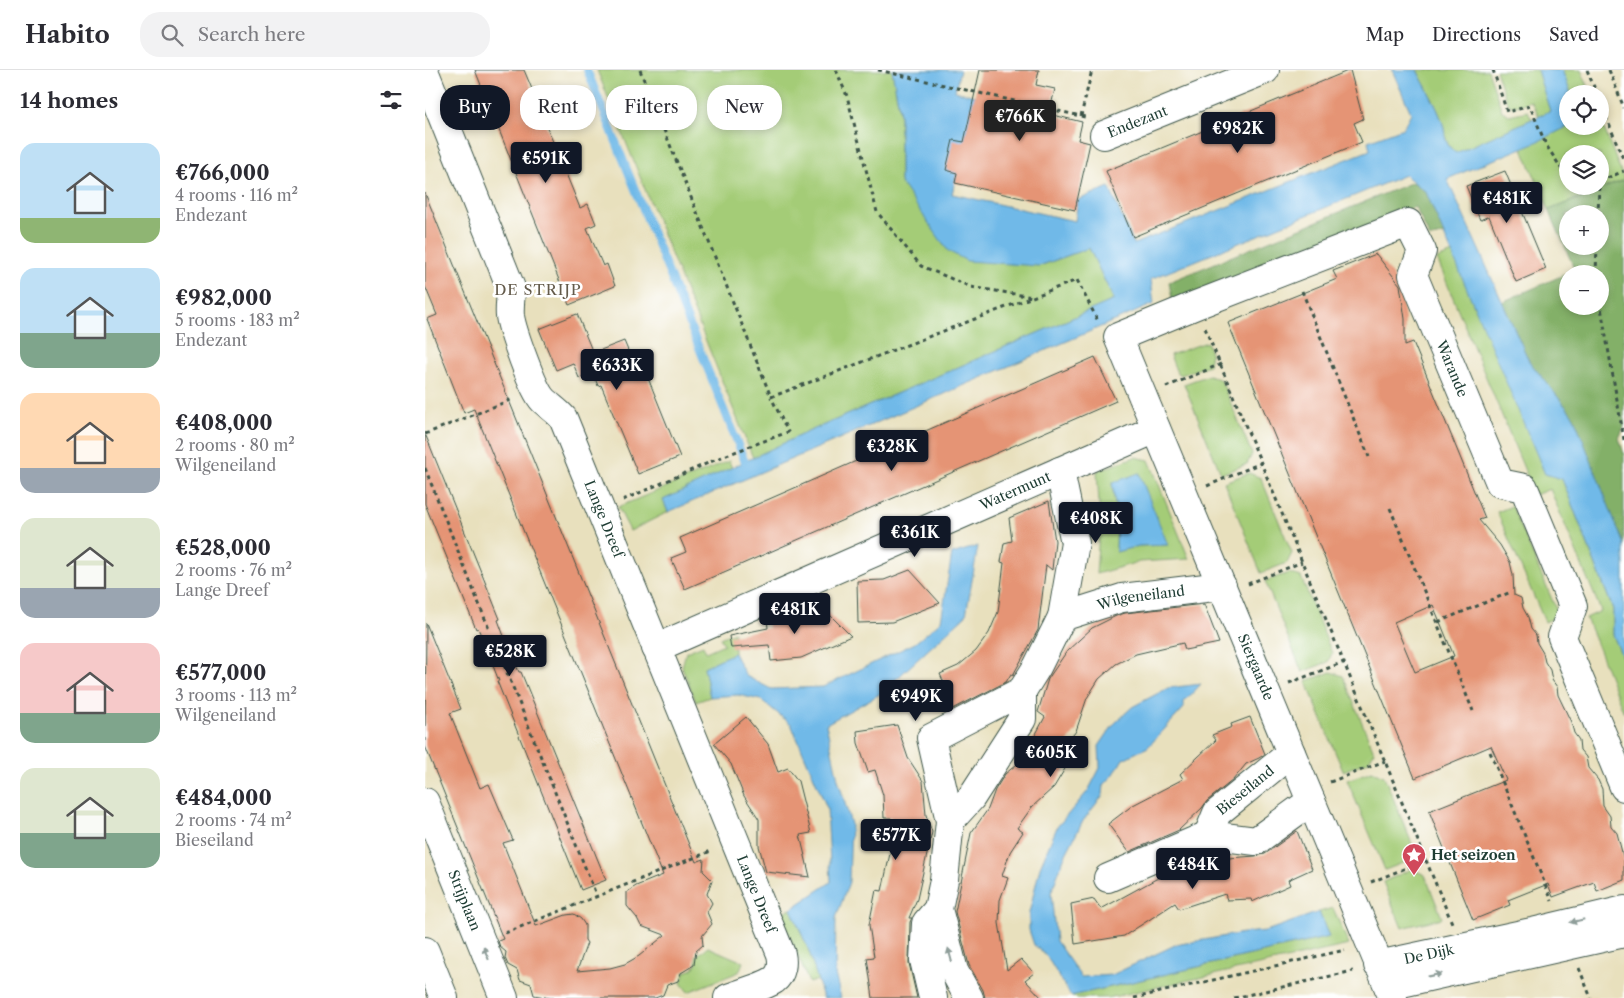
<!DOCTYPE html>
<html lang="en">
<head>
<meta charset="utf-8">
<style>
  :root { --surface:#fff; --page:#f2f2f3; --text:#2b2b33; --muted:#7c7c81; --line:#e1e1e2; --accent:#111827 }
  body { margin:0; font-family:"Libre Caslon Text",serif; background:var(--page); color:var(--text); height:100vh; display:flex; flex-direction:column; font-size:19px; white-space:nowrap }
  * { box-sizing:border-box; margin:0 }
  p { font-size:16px; color:var(--muted) }
  .icon { flex:none; width:28px; height:28px; fill:none; stroke:currentColor; stroke-width:2; stroke-linecap:round; stroke-linejoin:round }
  .map { position:relative; flex:1; overflow:hidden }
  .details { display:flex; flex-direction:column; background:var(--surface); width:425px }
  .details>* { flex:none }
  .top-card { position:absolute; left:15px; top:15px; width:475px; height:45px; display:flex; gap:10px }
  .controls { position:absolute; left:1134px; top:15px; display:grid; gap:10px }
  .controls a { display:grid; place-items:center; width:50px; height:50px; border-radius:50%; background:var(--surface); box-shadow:0 2px 8px #0003; font-size:25px }
  .price { position:absolute; translate:-50% -42px; padding:0 11px; border-radius:5px; background:var(--accent); color:#fff; font-size:16px; line-height:32px; filter:drop-shadow(0 1px 2px #0008) }
  .price::after { content:''; position:absolute; left:50%; top:30px; width:15px; height:11px; margin-left:-8px; background:inherit; clip-path:polygon(0 0,100% 0,50% 100%) }
  .price.on { background:#222; color:#fff }
  ul { padding:0; list-style:none }
  li { display:flex; align-items:center; gap:15px; height:125px; padding:0 20px }
  li span { display:grid; place-items:center; flex:none; width:140px; height:100px; border-radius:15px; color:#555 }
  li>.icon { margin-inline-start:auto }
  span .icon { width:60px; height:60px; fill:#fffc; stroke-width:1 }
  li b { font-size:21px }
  h2 { display:flex; justify-content:space-between; align-items:center; height:60px; padding:0 20px; font-size:21px }
  .chip { padding:0 18px; border-radius:20px; background:var(--surface); box-shadow:0 2px 8px #0003; font-size:18px; line-height:45px }
  .chip.on { background:var(--accent); color:#fff }
  header { display:flex; align-items:center; gap:30px; box-sizing:border-box; height:70px; padding:0 25px; background:var(--surface); border-bottom:1px solid var(--line) }
  header strong { font-size:24px }
  nav { display:flex; gap:28px; margin-inline-start:auto; font-size:18px }
  .search { width:350px; height:45px; background:var(--page); display:flex; align-items:center; gap:12px; box-sizing:border-box; padding:0 18px; border-radius:20px; color:var(--muted); font-size:19px }
  main { display:flex; flex:1; min-height:0 }
  .map>svg:first-child { display:block }
  .green { fill:#a4cc77; stroke:#628456; fill-rule:evenodd }
  .forest { fill:#83b068; stroke:#51764e; fill-rule:evenodd }
  .water { fill:#6fb9e8; stroke:#477b8e }
  .lines { fill:none; stroke-linecap:round; stroke-linejoin:round }
  .stream { stroke:#6fb9e8; stroke-width:8 }
  .building { fill:#e59475; fill-rule:evenodd }
  .minor-casing { stroke:#3d5549; stroke-width:30 }
  .path { stroke:#3d5549; stroke-width:3; stroke-dasharray:4 4; stroke-linecap:butt }
  .minor { stroke:#fff; stroke-width:28 }
  .oneway { fill:#8f9e9a }
  .labels { text-anchor:middle; dominant-baseline:central; stroke-width:5; stroke-linejoin:round; paint-order:stroke }
  .street-label { font-size:14px; fill:#1f3d34; stroke:#fff }
  .poi-label { font-size:14px; font-weight:bold; fill:#1f3d34; stroke:#fff; text-anchor:start }
  .neighbourhood-label { font-size:15px; letter-spacing:1px; fill:#645b4b; stroke:#fff }
</style>
</head>
<body>
<header>
<strong>Habito</strong>
<div class="search"><svg class="icon" aria-label="search" viewBox="0 0 24 24"><circle cx="10" cy="10" r="6"/><path d="M15 15l6 6"/></svg>Search here</div>
<nav><a>Map</a><a>Directions</a><a>Saved</a></nav>
</header>
<main>
<section class="details">
<h2>14 homes<svg class="icon" aria-label="filters" viewBox="0 0 24 24"><path d="M4 7h16M4 17h16"/><circle cx="9" cy="7" r="2"/><circle cx="15" cy="17" r="2"/></svg></h2>
<ul>
<li><span style="background:linear-gradient(#bfe0f5 75%,#8fb573 0)"><svg class="icon" aria-label="home" viewBox="0 0 24 24"><path d="M3 11l9-7 9 7M6 9v11h12V9"/></svg></span><div><b>€766,000</b><p>4 rooms · 116 m²</p><p>Endezant</p></div></li>
<li><span style="background:linear-gradient(#bfe0f5 65%,#7fa58c 0)"><svg class="icon" aria-label="home" viewBox="0 0 24 24"><path d="M3 11l9-7 9 7M6 9v11h12V9"/></svg></span><div><b>€982,000</b><p>5 rooms · 183 m²</p><p>Endezant</p></div></li>
<li><span style="background:linear-gradient(#ffd9b3 75%,#9aa5b1 0)"><svg class="icon" aria-label="home" viewBox="0 0 24 24"><path d="M3 11l9-7 9 7M6 9v11h12V9"/></svg></span><div><b>€408,000</b><p>2 rooms · 80 m²</p><p>Wilgeneiland</p></div></li>
<li><span style="background:linear-gradient(#dfe7d0 70%,#9aa5b1 0)"><svg class="icon" aria-label="home" viewBox="0 0 24 24"><path d="M3 11l9-7 9 7M6 9v11h12V9"/></svg></span><div><b>€528,000</b><p>2 rooms · 76 m²</p><p>Lange Dreef</p></div></li>
<li><span style="background:linear-gradient(#f6c9c9 70%,#7fa58c 0)"><svg class="icon" aria-label="home" viewBox="0 0 24 24"><path d="M3 11l9-7 9 7M6 9v11h12V9"/></svg></span><div><b>€577,000</b><p>3 rooms · 113 m²</p><p>Wilgeneiland</p></div></li>
<li><span style="background:linear-gradient(#dfe7d0 65%,#7fa58c 0)"><svg class="icon" aria-label="home" viewBox="0 0 24 24"><path d="M3 11l9-7 9 7M6 9v11h12V9"/></svg></span><div><b>€484,000</b><p>2 rooms · 74 m²</p><p>Bieseiland</p></div></li>
</ul>
</section>
<div class="map">
<svg width="1199" height="928" viewBox="0 0 1199 928">
  <rect width="100%" height="100%" fill="#fff"/>
  <filter id="ink" filterUnits="userSpaceOnUse"><feTurbulence type="fractalNoise" baseFrequency=".02" numOctaves="2"/><feDisplacementMap in="SourceGraphic" scale="10" xChannelSelector="R" yChannelSelector="G"/><feConvolveMatrix kernelMatrix="1 2 1 2 8 2 1 2 1" color-interpolation-filters="sRGB"/></filter>
  <filter id="wash" filterUnits="userSpaceOnUse"><feTurbulence type="fractalNoise" baseFrequency=".0096" numOctaves="4" result="noise"/><feDisplacementMap in="SourceGraphic" scale="20" xChannelSelector="R" yChannelSelector="G"/><feGaussianBlur stdDeviation="1.12" result="paint"/><feColorMatrix in="noise" values="0 0 0 0 0 0 0 0 0 0 0 0 0 0 0 0 0 1.4 0 .05"/><feComposite in="paint" operator="in"/></filter>
  <g filter="url(#wash)">
    <rect width="100%" height="100%" fill="#e8e0bd"/>
    <!-- green -->
    <path class="green" d="M172 0H467L475 44V112L614 196 664 178 689 230 378 364 328 388Z
      M992 0H1063L1077 41 1084 45 1103 41 1107 49 1031 83C1018 72 1022 66 1017 51 1011 34 1000 16 992 0Z
      M1071 0H1112L1125 41 1114 46 1106 31 1092 36H1085L1081 30Z
      M1137 0H1156L1166 24H1146Z
      M1175 48 1199 110 1124 140 1097 77 1144 56H1175ZM1142 84H1175V116H1142Z
      M1028 183 1120 404 1137 409 1188 540V565L1199 591V643L1161 548 1176 541 1125 419 1110 425 1012 189Z
      M782 272 786 283 784 295 756 305 752 303 745 285Z
      M784 305 796 310 827 384 822 394 796 404 759 314Z
      M710 387 724 390 764 489 714 492 671 504 675 449 672 401ZM687 413 743 474V475L713 476 691 482 692 447Z
      M304 391 307 398 238 430 243 442 205 461 193 437Z
      M824 403 836 408 867 483 862 493 836 503 799 412Z
      M1087 436 1134 546 1120 552 1072 442Z
      M864 503 876 507 907 583 903 592 877 602 840 511Z
      M309 562V583L279 597 285 627 271 632 257 597 261 582 278 575 281 582 299 574 295 568Z
      M906 602 918 606 949 682 944 691 918 701 881 611Z
      M947 701 959 706 990 781 986 790 960 800 922 710Z
      M987 799 1000 805 1017 848 977 858 958 812Z
      M908 838 924 875 683 928H651L646 926 904 867 894 842Z
      M366 839 384 881 393 910 384 913 355 843Z
      M283 877 318 892 314 902 263 922 256 913 260 902 268 899 272 892 271 886Z"/>
    <!-- forest -->
    <path class="forest" d="M1199 110V357L1194 368 1199 384V476L1149 347 1104 291 1077 232 1150 200 1124 140ZM1142 144H1175V176H1142ZM1142 204H1175V236H1142Z
      M988 112 1001 122 1019 164 1005 168 990 137 748 235 744 212Z"/>
    <!-- water -->
    <path class="water" d="M467 0H535L530 21 550 26 527 124 650 151 653 130 684 117 709 174 945 80 943 71 978 58 986 43 967 0H992C1000 16 1011 34 1017 51 1022 66 1017 72 1031 83L1125 41 1112 0H1137L1146 24H1142V56H1144L1114 71 1022 109 1104 291 1149 347 1199 475V591L1188 565V539L1137 409 1120 404 1001 122 980 105 726 209 729 234 243 442 238 430 378 364 689 230 664 178 614 196 542 191 523 181 475 112V44Z
      M714 403 743 475 714 476 691 482 692 447 687 413Z
      M553 476 541 545 455 624 401 654 413 709 426 754 424 812 411 848 410 904 416 928H398L384 881 366 839 406 812 402 738 366 654 336 630 313 625 285 627 279 597 309 583 321 606 346 619 398 617 490 573 516 551 527 484Z
      M776 614 759 632V638L723 677 698 689 689 704 679 715 678 725 658 751 639 788 626 823 631 871 656 907 687 905 750 875 818 863 841 861 894 842 904 867 646 926 622 887 609 875 604 860V843L615 797 632 757 663 721 675 698 674 676 689 654 707 637 743 618Z"/>
    <g class="lines">
      <!-- stream -->
      <path class="stream" d="M162 0 320 392"/>
    </g>
    <g id="blocks">
      <!-- building -->
      <path class="building" d="M50 0H99L107 19 110 18 119 39 115 40 155 138 163 134 171 154 162 158 178 196 182 194 190 216 144 235Z
        M555 0H614L611 15 630 19 624 44 657 52 653 70 665 73 650 140 530 113 532 103 521 100 528 70 539 72Z
        M925 0 938 49 929 53 937 72 708 167 681 101Z
        M1080 101 1121 199 1091 212 1064 146 1055 150 1041 116Z
        M0 123 271 792 279 789 278 801 287 810 282 824 287 833 282 842 287 854 277 866 278 875 271 881 269 895 256 903 253 911 242 915 238 925 230 928H125L109 925 106 914 95 910 92 900 83 895 80 888 81 882 75 877 73 871 78 869 0 676 1 553 36 639 25 643 55 718 64 714 88 770 78 773 111 856 141 845 149 844 156 849 160 855V870L162 873 152 901 185 898 200 894 214 886 240 865 216 856 212 848 202 836V822L211 816 238 805 49 339 39 343 2 249 12 245 0 216Z
        M951 184 975 215 980 249V275L988 272 1060 448 1054 450 1075 475 1085 492 1088 505 1089 525 1096 528 1098 538 1103 547 1106 559 1111 565 1112 573 1118 583 1120 592 1125 600 1127 610 1132 617 1133 625 1146 652 1149 663 1154 670 1155 680 1161 687 1163 698 1173 710 1177 719 1178 736 1185 746 1186 756 1192 763 1199 790V810L1172 821 1169 812 1128 827 1123 814 1083 830 1085 835 1048 850 1004 741 1081 710 1066 676 990 708 803 253 912 209 908 201ZM1008 535 1029 586 990 602 969 552Z
        M152 244 168 283 199 271 207 290 218 285 227 307 223 308 255 387 213 404 176 315 173 316 168 303 154 308 148 293 131 300 114 259Z
        M670 287 691 331 260 519 246 488 261 482 255 468 445 385 444 384 489 366Z
        M0 366H1L75 549 73 550 83 577 94 602H96L181 810 156 820 72 611H74L53 558 51 559 0 434Z
        M624 431 630 471 627 500 621 495 613 560 588 605 586 604 581 612 522 642 495 613H519L515 604 533 596 551 581 564 563 573 542 579 493 576 492 579 473 587 471 584 448Z
        M485 500 515 533 467 552 433 553 432 511 459 510Z
        M394 534 426 566 376 588 346 591 344 575 306 578 304 566 343 558 342 549 369 546Z
        M779 534 794 573 760 580 758 573 711 584 691 594 674 609 662 628 651 661 636 681 647 687 629 717 607 737 592 758 598 762 585 782 577 806 583 808 575 830 574 853 582 900 596 889 609 903 600 910 617 928H560L558 920 544 895 530 842 546 763 563 739 570 720 580 704 597 690 620 647 613 642 623 609 642 581 667 558 691 546 700 543Z
        M321 647 343 674 353 702 363 698 373 711 386 763 375 765 385 807 341 802 334 776V749L319 726 306 694 289 674Z
        M825 647 840 684 834 688 821 694 808 710 782 731 777 738 754 760 704 782 683 754 708 735 758 709 755 704 791 670 787 665 807 657 806 654Z
        M472 655 483 688 498 711 501 745 507 762 492 829 484 848H487L485 852 484 893 492 928H448L442 888 449 887 444 855 451 820 457 821 467 774 466 748H459L458 725 450 700 443 702 433 673 432 661Z
        M872 761 887 799 863 810 865 815 827 832 826 829 802 830 800 824 754 839 750 833 699 866 650 874 646 834 669 829 676 839 764 791 804 789V788L830 786 840 784Z"/>
    </g>
  </g>
  <g filter="url(#ink)">
    <use href="#blocks" fill-opacity="0" stroke="#3d5549" stroke-width="1"/>
    <g class="lines">
      <!-- minor casing -->
      <g class="minor-casing">
        <g id="minor">
          <path id="s1" d="M0 3 86 218C86 227 84 237 85 246 87 260 108 320 118 330 124 336 132 341 138 348L356 884C358 893 357 904 349 910 338 917 316 923 303 928"/>
          <path id="s2" d="M679 65 840 0"/>
          <path d="M635 401 650 473 637 547"/>
          <path id="s3" d="M231 578 731 359"/>
          <path id="s4" d="M0 732 79 928"/>
          <path id="s5" d="M525 751 546 728 597 649V621L612 597 637 547 697 528 797 516"/>
          <path id="s6" d="M783 765 792 743 866 683"/>
          <path d="M683 808 783 765 831 771 886 731"/>
          <path d="M0 881 19 928"/>
          <path id="s7" d="M953 895 1107 862 1199 840"/>
          <path d="M963 916 1199 863"/>
          <path d="M508 928 499 890 501 853 513 839"/>
          <path d="M544 928 529 901 513 839 519 810 525 751 506 668 597 621"/>
          <path id="s8" d="M968 928 693 267 771 235 983 153 997 181 988 205 1075 413 1099 418 1148 536 1137 567 1199 717"/>
        </g>
      </g>
      <!-- path -->
      <path class="path" d="M215 0 346 327 652 210 673 251
        M411 0 422 26 452 142 496 196 546 217 608 227
        M453 0 660 47
        M1068 0 1082 42 1105 36 1121 75 1142 107
        M1162 0 1172 24
        M1184 0 1199 38
        M1175 32 1199 91
        M656 46 667 0
        M1175 111 1199 101
        M1149 116 1152 121 1164 116
        M1173 144 1174 116
        M1171 204 1172 176
        M877 221 944 387
        M1175 232 1199 370
        M780 258 1027 853
        M741 317 796 294
        M0 364 88 329
        M0 398 64 559
        M782 416 836 393
        M198 430 299 386 363 362 346 327
        M965 438 1048 641
        M823 514 877 492
        M1013 552 1086 522
        M79 595 172 827
        M864 613 919 592
        M1065 682 1127 831
        M905 712 960 691
        M946 812 1001 790
        M80 863 286 781
        M1154 898 1166 928
        M709 928 920 880
        M809 928 928 901"/>
      <!-- minor -->
      <use href="#minor" class="minor"/>
    </g>
    <!-- one-way arrows -->
    <defs><path id="oneway-solid" d="M-6-.8H1V-3.2L6.5 0L1 3.2V.8H-6Z" transform="scale(1.25)"/></defs>
    <g class="oneway">
      <use href="#oneway-solid" transform="translate(1152 851) rotate(167)"/>
      <use href="#oneway-solid" transform="translate(61 883) rotate(-112)"/>
      <use href="#oneway-solid" transform="translate(525 885) rotate(-105)"/>
      <use href="#oneway-solid" transform="translate(1010 905) rotate(-12)"/>
    </g>
  </g>
  <!-- icons -->
  <defs>
    <g id="sight-pin" transform="scale(1.25)"><path d="M0 17L-7.5 6A9.5 9.5 0 1 1 7.5 6Z" fill="#d1495b" stroke="#fff"/><path d="M0-6L1.8-2.2L6-1.7L2.9 1.2L3.7 5.4L0 3.3L-3.7 5.4L-2.9 1.2L-6-1.7L-1.8-2.2Z" fill="#fff"/></g>
  </defs>
  <g fill-rule="evenodd">
    <use href="#sight-pin" x="989" y="785"/>
  </g>
  <g class="labels">
    <!-- street labels -->
    <g class="street-label">
      <text stroke="none"><textPath href="#s2" startOffset="36">Endezant</textPath></text>
      <text stroke="none"><textPath href="#s8" startOffset="1186">Warande</textPath></text>
      <text stroke="none"><textPath href="#s3" startOffset="392">Watermunt</textPath></text>
      <text stroke="none"><textPath href="#s1" startOffset="486">Lange Dreef</textPath></text>
      <text stroke="none"><textPath href="#s5" startOffset="319">Wilgeneiland</textPath></text>
      <text transform="translate(831 597) rotate(67)">Siergaarde</text>
      <text stroke="none"><textPath href="#s6" startOffset="60">Bieseiland</textPath></text>
      <text stroke="none"><textPath href="#s1" startOffset="891">Lange Dreef</textPath></text>
      <text stroke="none"><textPath href="#s4" startOffset="106">Strijplaan</textPath></text>
      <text stroke="none"><textPath href="#s7" startOffset="52">De Dijk</textPath></text>
    </g>
    <!-- poi labels -->
    <g class="poi-label">
      <text x="1006" y="785">Het seizoen</text>
    </g>
    <!-- neighbourhood labels -->
    <g class="neighbourhood-label">
      <text x="113" y="219">DE STRIJP</text>
    </g>
  </g>
</svg>
<div class="controls">
<a><svg class="icon" aria-label="locate" viewBox="0 0 24 24"><circle cx="12" cy="12" r="6"/><path d="M12 2v4M12 18v4M2 12h4M18 12h4"/></svg></a>
<a><svg class="icon" aria-label="layers" viewBox="0 0 24 24"><path d="M12 4l9 5-9 5-9-5zM3 14l9 5 9-5"/></svg></a>
<a>+</a>
<a>−</a>
</div>
<b class="price on" style="left:595px;top:72px">€766K</b>
<b class="price" style="left:813px;top:84px">€982K</b>
<b class="price" style="left:121px;top:114px">€591K</b>
<b class="price" style="left:1082px;top:154px">€481K</b>
<b class="price" style="left:192px;top:321px">€633K</b>
<b class="price" style="left:467px;top:402px">€328K</b>
<b class="price" style="left:671px;top:474px">€408K</b>
<b class="price" style="left:490px;top:488px">€361K</b>
<b class="price" style="left:370px;top:565px">€481K</b>
<b class="price" style="left:85px;top:607px">€528K</b>
<b class="price" style="left:491px;top:652px">€949K</b>
<b class="price" style="left:626px;top:708px">€605K</b>
<b class="price" style="left:471px;top:791px">€577K</b>
<b class="price" style="left:768px;top:820px">€484K</b>
<div class="top-card">
<a class="chip on">Buy</a>
<a class="chip">Rent</a>
<a class="chip">Filters</a>
<a class="chip">New</a>
</div>
</div>
</main>
</body>
</html>
